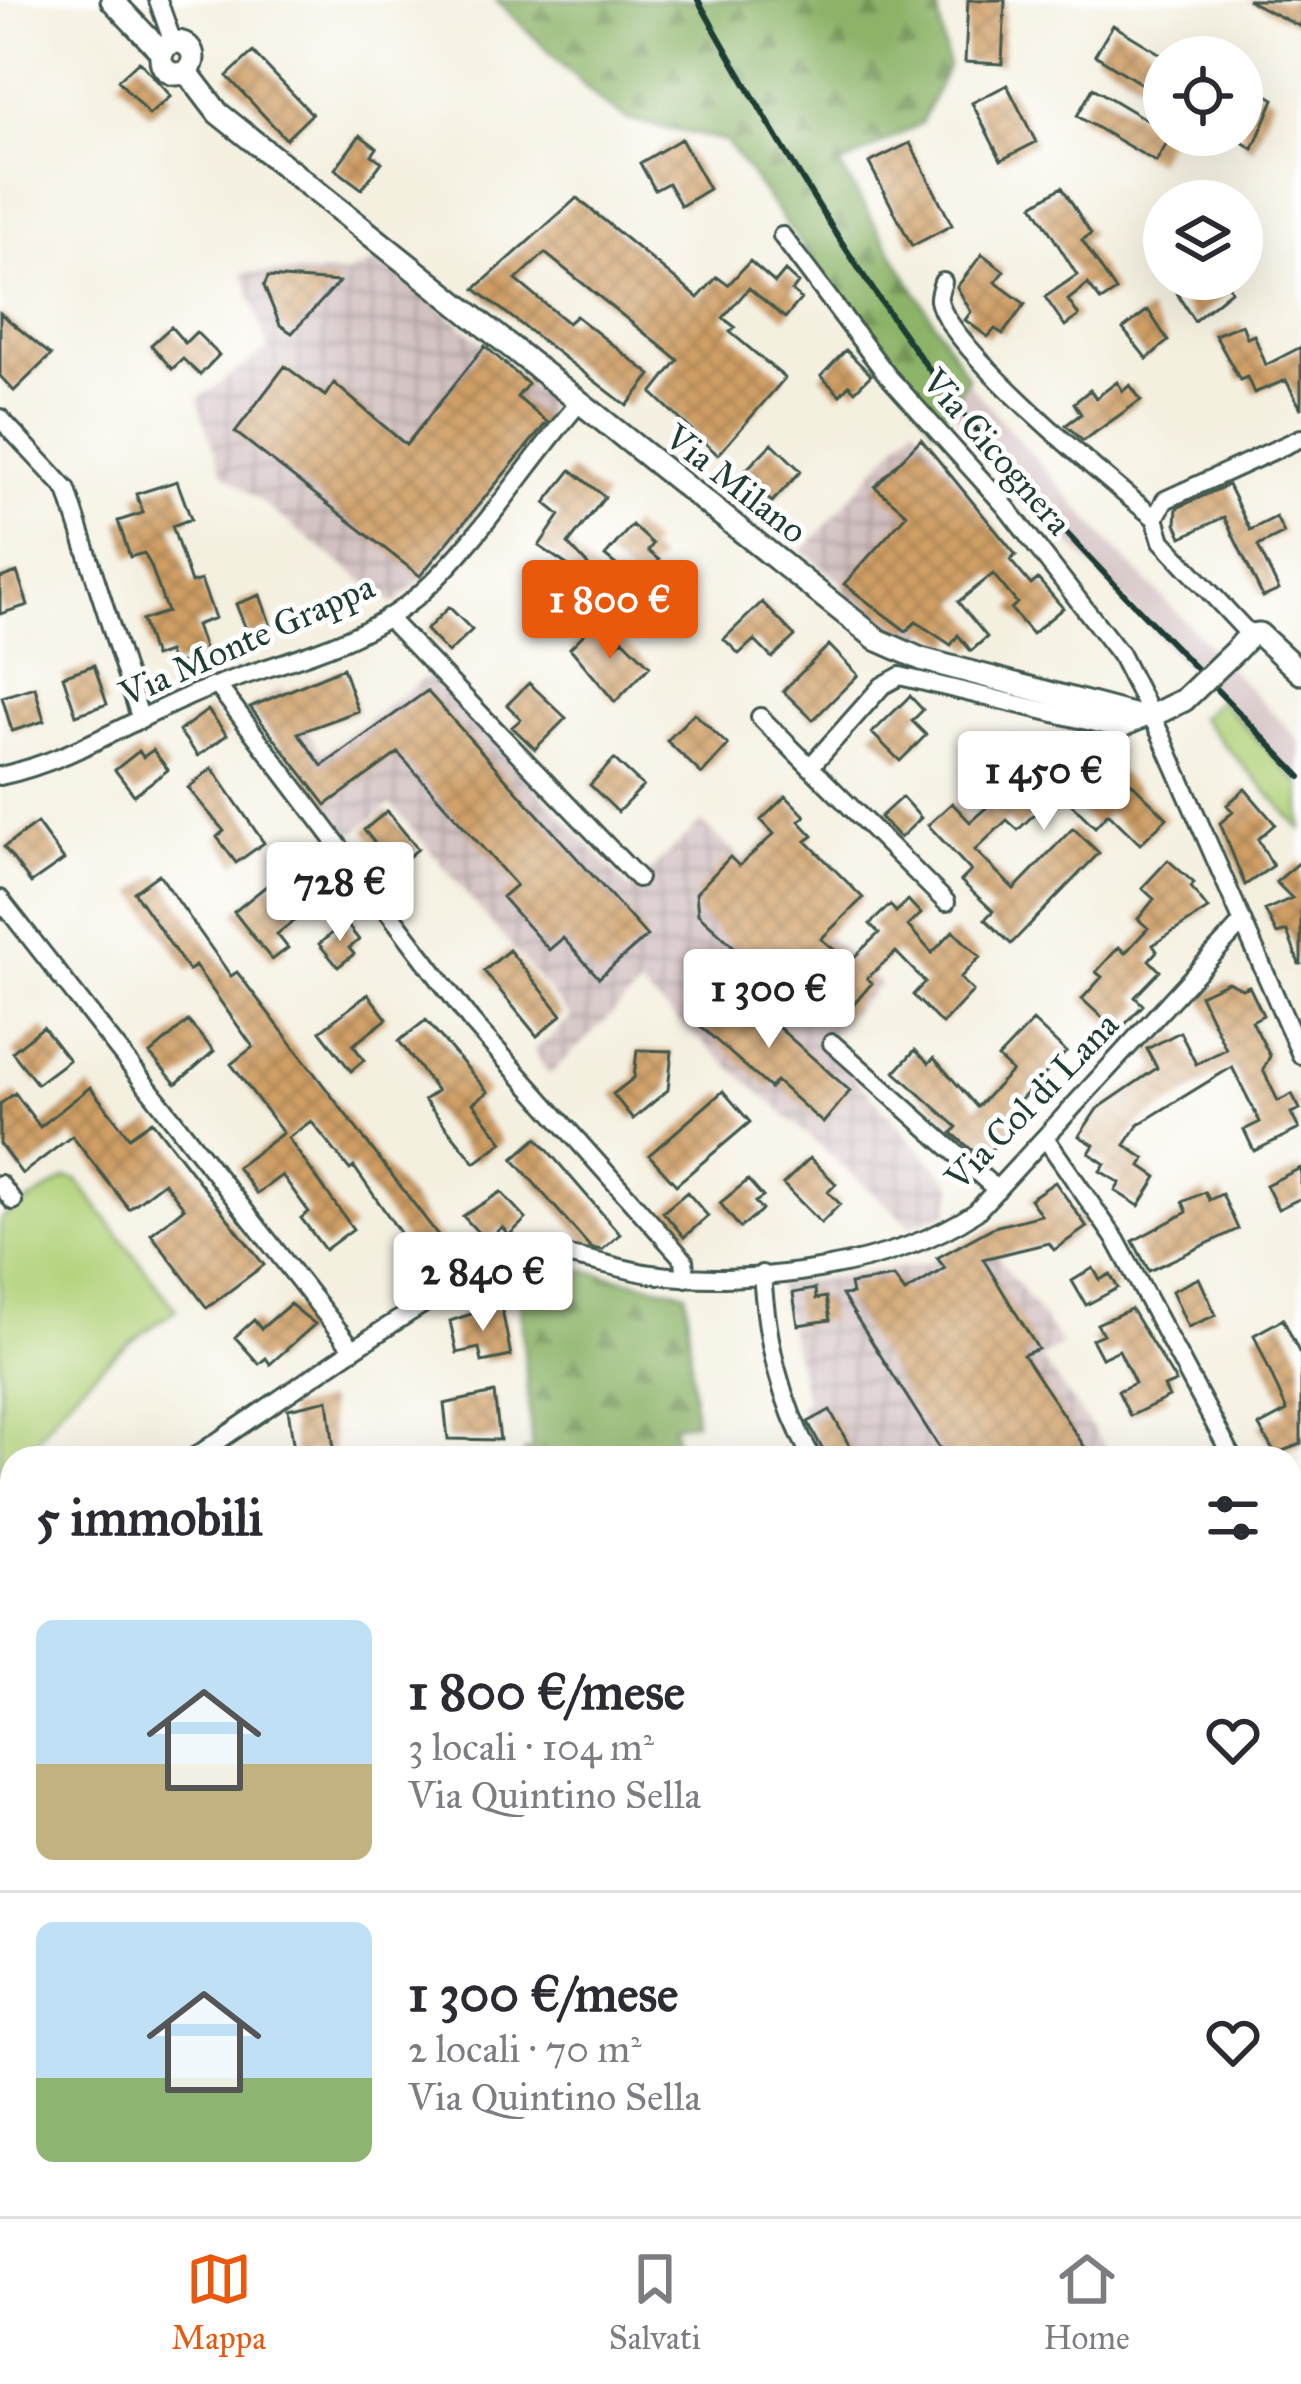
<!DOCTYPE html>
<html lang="it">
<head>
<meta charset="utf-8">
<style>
  :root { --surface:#fff; --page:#f2f2f3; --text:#2b2b33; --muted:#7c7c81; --line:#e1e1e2; --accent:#ea580c }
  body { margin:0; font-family:"IM FELL Great Primer",serif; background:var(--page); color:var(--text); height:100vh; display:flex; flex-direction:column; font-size:45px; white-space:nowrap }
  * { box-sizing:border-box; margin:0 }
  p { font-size:39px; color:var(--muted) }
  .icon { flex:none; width:66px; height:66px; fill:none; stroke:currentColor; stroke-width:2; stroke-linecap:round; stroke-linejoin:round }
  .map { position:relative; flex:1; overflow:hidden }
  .sheet { position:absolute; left:0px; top:1446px; width:1302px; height:771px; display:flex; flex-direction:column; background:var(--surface); border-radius:36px 36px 0 0; box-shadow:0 12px 48px #0002 }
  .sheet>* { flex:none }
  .controls { position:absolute; left:1143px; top:36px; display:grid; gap:24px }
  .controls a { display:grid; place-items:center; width:120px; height:120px; border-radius:50%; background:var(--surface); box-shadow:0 12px 48px #0002; font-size:60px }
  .price { position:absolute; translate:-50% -102px; padding:0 27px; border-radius:12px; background:#fff; color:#222; font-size:39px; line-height:78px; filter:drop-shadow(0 3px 6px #0008) }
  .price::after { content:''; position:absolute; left:50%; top:72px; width:36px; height:27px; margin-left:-18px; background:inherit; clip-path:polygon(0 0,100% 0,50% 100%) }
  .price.on { background:var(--accent); color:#fff }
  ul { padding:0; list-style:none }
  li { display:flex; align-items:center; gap:36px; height:300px; padding:0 36px }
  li+li { border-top:3px solid var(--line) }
  li span { display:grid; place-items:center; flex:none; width:336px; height:240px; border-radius:18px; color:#555 }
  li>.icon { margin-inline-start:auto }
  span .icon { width:144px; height:144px; fill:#fffc; stroke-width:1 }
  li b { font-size:51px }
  h2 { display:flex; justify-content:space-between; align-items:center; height:144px; padding:0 36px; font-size:51px }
  .menu { display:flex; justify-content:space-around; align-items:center; height:168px; border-top:3px solid var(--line); background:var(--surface); font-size:33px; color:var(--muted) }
  .menu a { display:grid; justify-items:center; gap:6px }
  .menu .on { color:var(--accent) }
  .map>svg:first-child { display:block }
  .industrial { fill:url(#industrial-grid) }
  .railway { fill:#d2bfc0 }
  .grass { fill:#b1d178; stroke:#688756; stroke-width:3 }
  .forest { fill:url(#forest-firs); stroke:#56784e; stroke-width:3 }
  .building { fill:url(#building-cross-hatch) }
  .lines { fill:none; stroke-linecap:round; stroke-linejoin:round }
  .minor-casing { stroke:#3f584e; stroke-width:22 }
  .tertiary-casing { stroke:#3f584e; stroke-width:27 }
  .minor { stroke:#fff; stroke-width:16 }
  .tertiary { stroke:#fff; stroke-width:21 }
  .rail { stroke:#1f3d34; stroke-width:6 }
  .tertiary-bridge-casing { stroke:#3f584e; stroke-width:27; stroke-linecap:butt }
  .tertiary-bridge { stroke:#fff; stroke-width:21 }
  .labels { text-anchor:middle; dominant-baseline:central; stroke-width:10; stroke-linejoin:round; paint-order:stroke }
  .street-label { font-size:36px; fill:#1f3d34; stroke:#fff }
</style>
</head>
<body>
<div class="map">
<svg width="1301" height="2216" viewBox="0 0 1301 2216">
  <defs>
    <pattern id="industrial-grid" width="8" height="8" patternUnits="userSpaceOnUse" patternTransform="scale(3)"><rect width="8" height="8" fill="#d2bfc0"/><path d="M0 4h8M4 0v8" fill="none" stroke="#aa9c9d"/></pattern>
    <pattern id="forest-firs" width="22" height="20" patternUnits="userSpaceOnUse" patternTransform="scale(3)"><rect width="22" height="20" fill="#8cb368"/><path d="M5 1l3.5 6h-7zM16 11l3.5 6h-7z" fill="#729356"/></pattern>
    <pattern id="building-cross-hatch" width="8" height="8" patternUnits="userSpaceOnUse" patternTransform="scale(3)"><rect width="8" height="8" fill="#d09f65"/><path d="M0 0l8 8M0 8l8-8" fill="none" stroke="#a88354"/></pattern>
  </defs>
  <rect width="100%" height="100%" fill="#fff"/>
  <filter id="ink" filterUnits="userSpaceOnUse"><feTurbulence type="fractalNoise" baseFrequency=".00833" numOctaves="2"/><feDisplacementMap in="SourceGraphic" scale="24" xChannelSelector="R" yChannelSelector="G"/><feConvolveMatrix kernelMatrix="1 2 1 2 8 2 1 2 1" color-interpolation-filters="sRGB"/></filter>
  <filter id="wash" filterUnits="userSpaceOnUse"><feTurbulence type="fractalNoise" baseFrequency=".004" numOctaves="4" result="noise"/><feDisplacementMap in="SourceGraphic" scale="48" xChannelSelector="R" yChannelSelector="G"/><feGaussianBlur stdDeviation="2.7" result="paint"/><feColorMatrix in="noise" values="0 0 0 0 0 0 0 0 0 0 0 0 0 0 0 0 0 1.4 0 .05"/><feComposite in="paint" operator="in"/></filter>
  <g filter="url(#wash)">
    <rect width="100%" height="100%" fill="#f4f0e0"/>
    <!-- industrial -->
    <path class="industrial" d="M385 259 545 398 548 422 423 578 394 604 222 472 197 399 268 349 243 272 345 274Z
      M915 424 1016 555 930 623 925 637 894 629 844 596V584L803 551Z
      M430 674 630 890 701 822 880 984 823 1043 954 1186 949 1212 911 1226 640 987 549 1075 534 1051 571 1018 391 804 351 836 249 708 281 688 322 754Z
      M981 1234 1062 1345 1040 1358 1114 1458H827L798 1406 807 1403 778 1285 926 1264Z
      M1290 1734 1301 1748V2054L1290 2040Z"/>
    <!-- railway -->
    <path class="railway" d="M961 374 1105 538 1301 742V786L1009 479 938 393Z"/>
    <!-- grass -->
    <path class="grass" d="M1219 700 1301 786V829L1200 718Z
      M67 1178 77 1180 176 1310C116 1350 62 1394 26 1458H12V1487L0 1483V1219Z"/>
    <!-- forest -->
    <path class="forest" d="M496 0H936L948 66 921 123 840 166 968 378 935 428 726 141 629 120 602 103Z
      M586 1271 686 1292 695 1422 673 1425 679 1456 525 1458 524 1452 532 1449 518 1276Z
      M0 1803H12V2115L0 2090Z
      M1290 2040 1301 2054V2216H937L943 2205H1290Z
      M369 2205H877L934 2216H370Z"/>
    <g id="blocks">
      <!-- building -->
      <path class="building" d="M968 0H1005L1002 64 965 62Z
        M1247 0H1301V27Z
        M1113 25 1164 56V98L1095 55Z
        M253 52 312 114 286 139 227 76Z
        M139 61 171 96 149 115 118 80Z
        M1007 85 1036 142 1001 160 972 103Z
        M1254 87 1274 99 1253 149 1242 142V107Z
        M1093 88 1172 135 1156 162 1077 116Z
        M360 135 377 148 372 155 382 162 362 189 335 169Z
        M681 139 709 189 681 206 668 183 655 190 640 163Z
        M910 143 952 225 912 246 869 163Z
        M1062 187 1091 234 1082 240 1116 291 1101 301 1088 284 1068 300 1079 316 1065 326 1045 297 1077 275 1033 205Z
        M577 198 698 298 717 277 728 285 750 261 775 283 785 271 798 283 792 291 801 299 785 318 749 288 723 318 735 327 730 332 785 378 718 455 652 393 678 360 545 253 516 280 568 323 576 316 651 375 627 406 475 289Z
        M982 254 1004 271 995 282 1025 304 1003 334 995 329 988 337 965 320 971 312 957 287Z
        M268 277 339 282 292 333 280 325 264 286Z
        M1168 279H1226L1231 291 1194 321Z
        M1148 310 1168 341 1147 359 1123 329Z
        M0 313 51 355 14 391 0 376Z
        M1242 324 1247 338 1254 335 1266 365 1301 347V409L1286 380 1254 393 1247 377 1240 380 1215 335Z
        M171 327 185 343 196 332 219 355 200 375 183 359 172 369 151 345Z
        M485 346 528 384 517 397 547 422 420 576 235 432 285 366 325 396 334 383 406 445Z
        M846 350 871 375 855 391 849 385 840 395 821 376Z
        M1117 382 1123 391 1130 385 1141 400 1083 441 1066 425 1081 414 1074 403 1090 390 1096 398Z
        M921 439 1016 555 1010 560 1031 585 1038 579 1063 608 1032 634 1011 609 1017 603 993 574 958 602 987 637 971 651 958 635 951 645 916 622 906 631 844 584 907 514 875 487Z
        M772 443 801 471 772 502 743 473Z
        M571 470 605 497 568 544 602 580 588 595 567 575 573 569 539 546 560 515 545 503Z
        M177 481 191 519 172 526 191 583 201 580 215 618 196 625 206 654 173 666 168 652 154 657 142 620 167 612 151 566 144 553 130 557 118 521 143 513 136 494Z
        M1228 485 1250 530 1276 517 1284 533 1258 546 1279 590 1263 597 1224 517 1182 537 1176 524 1177 508Z
        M632 525 653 544 648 551 659 560 639 584 605 556Z
        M17 572 28 605 0 614V578Z
        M260 595 272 629 249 637 236 604Z
        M762 602 795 636 772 658 754 640 739 654 724 639Z
        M449 607 472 630 448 653 426 630Z
        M594 624 616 646 623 639 650 666 615 702 570 648Z
        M829 645 858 675 813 720 783 691Z
        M94 665 107 704 76 715 63 676Z
        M343 668 358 711 298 733 322 766 427 691 647 936 599 978 563 938 549 950 502 897 516 885 398 753 326 805 250 707Z
        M529 683 566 718 535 749 512 727 521 719 507 705Z
        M35 687 44 721 12 731 2 697Z
        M910 696 923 710 912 721 926 735 900 761 872 733Z
        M208 710 227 735 198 756 179 731Z
        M694 713 728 745 702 774 667 741Z
        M1066 738 1100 775 1111 763 1167 818 1140 844 1108 813 1095 827 1058 791 1018 830 1007 820 975 850 1014 889 1073 828 1099 853 1011 944 985 919 993 911 961 881 971 871 928 825 952 803 970 822Z
        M153 750 168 770 134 795 115 770 139 751 143 757Z
        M614 759 643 786 618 812 590 785Z
        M212 768 264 843 236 863 217 837 224 831 188 788Z
        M1245 789 1275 824 1258 839 1273 866 1245 885 1220 823 1233 812 1227 805Z
        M786 796 805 816 799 821 813 836 806 841 863 898 821 939 849 962 879 933 870 924 890 905 896 912 908 900 921 914 908 926 932 953 953 931 980 957 960 978 973 991 942 1024 913 995 925 982 896 952 867 978 872 983 842 1018 800 981 787 995 698 914 696 893 730 857 739 866 774 834 761 820Z
        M902 797 921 818 900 838 880 817Z
        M387 811 418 849 395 868 364 830Z
        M37 823 64 860 31 883 4 847Z
        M1168 860 1194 883 1191 887 1208 909 1153 945 1157 951 1149 960 1160 971 1135 997 1143 1005 1118 1032 1082 999 1102 977 1096 972 1119 947 1125 953 1148 928 1138 919 1154 899 1142 888Z
        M1301 861V964H1299L1287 931 1277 934 1265 910 1292 898 1276 882Z
        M159 874 231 976 237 972 450 1251 424 1267 354 1167 350 1170 311 1121 288 1138 353 1229 325 1250 301 1218 309 1212 282 1175 257 1194 237 1167 283 1133 231 1064 253 1047 195 966 189 971 134 892Z
        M271 882 299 917 277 934 288 948 272 960 234 912Z
        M345 922 359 940 349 948 354 954 338 967 319 944Z
        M509 950 562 1015 537 1036 484 971Z
        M725 980 850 1091 823 1123 776 1081 770 1088 691 1018Z
        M1228 982 1242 989 1249 986 1263 1015 1252 1021 1270 1056 1263 1070 1278 1101 1292 1094 1300 1109 1291 1113 1299 1129 1254 1151 1244 1130 1260 1122 1232 1067 1139 1124 1125 1145 1145 1159 1141 1166 1157 1177 1139 1206 1115 1191 1120 1183 1100 1171 1105 1164 1089 1153 1094 1145 1079 1136 1097 1109 1157 1068 1147 1049 1180 1032 1196 1064 1226 1049 1200 995Z
        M368 994 387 1019 353 1045 364 1060 351 1071 320 1031Z
        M426 1020 488 1092 473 1103 503 1142 475 1163 424 1100 437 1091 399 1041Z
        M188 1021 214 1051 176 1084 150 1054Z
        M1033 1021 1066 1052 1016 1105 1025 1114 982 1159 952 1133 957 1127 895 1072 915 1050 929 1063 934 1058 977 1107 1012 1071 998 1058Z
        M43 1027 69 1060 37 1084 12 1052Z
        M637 1050 672 1051 668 1090 633 1119 613 1094 634 1078Z
        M90 1087 129 1137 152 1121 264 1265 207 1308 151 1234 184 1208 164 1182 129 1209 72 1136 22 1174 0 1144V1104L15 1093 40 1127Z
        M723 1091 750 1122 676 1185 649 1155Z
        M537 1138 620 1234 602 1250 591 1248 513 1159Z
        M810 1158 836 1184 828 1192 840 1204 821 1223 783 1184Z
        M1301 1168V1198L1278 1209 1266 1185Z
        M748 1180 763 1197 755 1202 762 1210 740 1228 720 1203Z
        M1055 1182 1087 1227 1054 1250 1049 1243 983 1259 1038 1349 1023 1355 1092 1458H946L842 1295 852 1294 850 1284 894 1277 905 1292 945 1268 937 1258 994 1227 1041 1215 1030 1199Z
        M501 1192 526 1219 509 1235 502 1227 486 1241 463 1216Z
        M687 1192 708 1216 684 1237 663 1212Z
        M1205 1192 1209 1200 1222 1194 1238 1229 1149 1271 1133 1241 1187 1212 1183 1202Z
        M1093 1268 1100 1280 1110 1274 1118 1288 1086 1305 1072 1281Z
        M1199 1278 1216 1315 1188 1327 1172 1291Z
        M815 1289 816 1299 826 1297 830 1320 798 1325 793 1293Z
        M290 1304 315 1324 270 1364 266 1358 259 1364 235 1337 254 1320 261 1329Z
        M501 1304 511 1356 482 1362 479 1348 457 1353 450 1321Z
        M1131 1309 1176 1382 1164 1387 1169 1397 1130 1416 1118 1391 1135 1383 1119 1350 1102 1358 1092 1339 1103 1334 1097 1324Z
        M1283 1319 1301 1356V1444L1275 1454 1259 1426 1287 1411 1254 1335Z
        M494 1393 500 1440 448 1439 444 1404Z
        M328 1400 334 1450 295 1456 288 1409Z
        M830 1410 856 1458H827L808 1422Z"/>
    </g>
  </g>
  <g filter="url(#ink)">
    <use href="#blocks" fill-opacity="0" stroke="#3f584e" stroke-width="3"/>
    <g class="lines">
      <!-- minor casing -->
      <g class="minor-casing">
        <path id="minor" d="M158 0 173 43
          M782 236 887 375 1006 507 1120 654 1161 735 1301 1055
          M943 282C942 286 938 295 939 300 946 346 1113 485 1155 518
          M0 418 67 490 141 720
          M387 617 638 878
          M1250 635 1162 541 1155 518 1165 500 1301 438
          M217 685 471 1021 684 1260 686 1278
          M760 717 946 902
          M810 767 882 686 900 676 1121 729 1151 716
          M0 776C72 760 127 722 194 694 268 663 358 649 420 594 480 540 526 464 579 403
          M0 899 353 1349
          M832 1043 997 1190
          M1046 1139 1116 1240 1233 1458
          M0 1184 13 1201
          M762 1274C767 1341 779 1399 812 1458
          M193 1458C266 1409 338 1358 412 1311 444 1291 480 1264 517 1256 560 1246 609 1268 651 1274 750 1287 893 1268 976 1212L1241 924
          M1290 1583 1301 1606
          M0 1640 12 1630
          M1290 1642 1301 1638"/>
      </g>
      <!-- tertiary casing -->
      <g class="tertiary-casing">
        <path id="tertiary" d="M112 0 162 53
          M161 58a16 16 0 1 1 32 0a16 16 0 1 1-32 0Z
          M186 71 218 113 878 640 921 659 1136 716H1151L1184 700
          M1236 650 1250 635 1259 634 1301 673
          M0 2136 12 2162
          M38 2205 44 2216"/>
      </g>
      <!-- minor -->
      <use href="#minor" class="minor"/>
      <!-- tertiary -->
      <use href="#tertiary" class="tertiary"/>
      <!-- rail -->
      <path class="rail" d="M698 0C767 123 837 243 920 357 1031 509 1172 641 1301 777"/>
      <!-- tertiary-bridge casing -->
      <g class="tertiary-bridge-casing">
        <path id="tertiary-bridge" d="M1184 700 1236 650"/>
      </g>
      <!-- tertiary-bridge -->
      <use href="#tertiary-bridge" class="tertiary-bridge"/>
    </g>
  </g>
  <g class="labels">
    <!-- street labels -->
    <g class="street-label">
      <text transform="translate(997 452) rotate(49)">Via Cicognera</text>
      <text transform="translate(736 484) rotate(38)">Via Milano</text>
      <text transform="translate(247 640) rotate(-24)">Via Monte Grappa</text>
      <text transform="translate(1032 1101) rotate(-46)">Via Col di Lana</text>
    </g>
  </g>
</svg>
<div class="controls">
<a><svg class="icon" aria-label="locate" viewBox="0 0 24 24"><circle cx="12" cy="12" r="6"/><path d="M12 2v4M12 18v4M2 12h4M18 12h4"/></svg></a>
<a><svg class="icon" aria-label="layers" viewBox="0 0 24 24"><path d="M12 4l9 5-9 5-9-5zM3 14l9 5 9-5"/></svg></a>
</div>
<b class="price on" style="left:610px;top:662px">1 800 €</b>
<b class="price" style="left:1044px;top:833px">1 450 €</b>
<b class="price" style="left:340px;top:944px">728 €</b>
<b class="price" style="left:769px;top:1051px">1 300 €</b>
<b class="price" style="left:483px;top:1334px">2 840 €</b>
<section class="sheet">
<h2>5 immobili<svg class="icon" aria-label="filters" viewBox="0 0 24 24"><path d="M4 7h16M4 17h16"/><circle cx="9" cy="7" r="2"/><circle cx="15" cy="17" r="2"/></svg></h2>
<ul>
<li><span style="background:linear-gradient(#bfe0f5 60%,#c2b280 0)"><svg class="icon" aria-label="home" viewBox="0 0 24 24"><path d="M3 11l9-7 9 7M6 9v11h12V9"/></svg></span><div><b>1 800 €/mese</b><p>3 locali · 104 m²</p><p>Via Quintino Sella</p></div><svg class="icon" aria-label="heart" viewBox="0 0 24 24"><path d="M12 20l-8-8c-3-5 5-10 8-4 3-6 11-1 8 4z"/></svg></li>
<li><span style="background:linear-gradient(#bfe0f5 65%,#8fb573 0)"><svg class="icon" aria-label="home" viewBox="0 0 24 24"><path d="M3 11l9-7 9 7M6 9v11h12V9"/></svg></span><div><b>1 300 €/mese</b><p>2 locali · 70 m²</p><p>Via Quintino Sella</p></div><svg class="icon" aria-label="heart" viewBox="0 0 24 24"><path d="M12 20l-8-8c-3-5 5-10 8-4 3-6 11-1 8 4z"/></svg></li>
</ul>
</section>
</div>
<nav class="menu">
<a class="on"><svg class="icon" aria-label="map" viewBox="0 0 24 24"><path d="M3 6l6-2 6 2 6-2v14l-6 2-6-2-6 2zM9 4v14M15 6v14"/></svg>Mappa</a>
<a><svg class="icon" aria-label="saved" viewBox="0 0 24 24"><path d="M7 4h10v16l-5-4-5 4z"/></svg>Salvati</a>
<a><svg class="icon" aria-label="home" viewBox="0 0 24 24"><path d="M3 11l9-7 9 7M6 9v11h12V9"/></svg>Home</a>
</nav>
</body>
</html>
